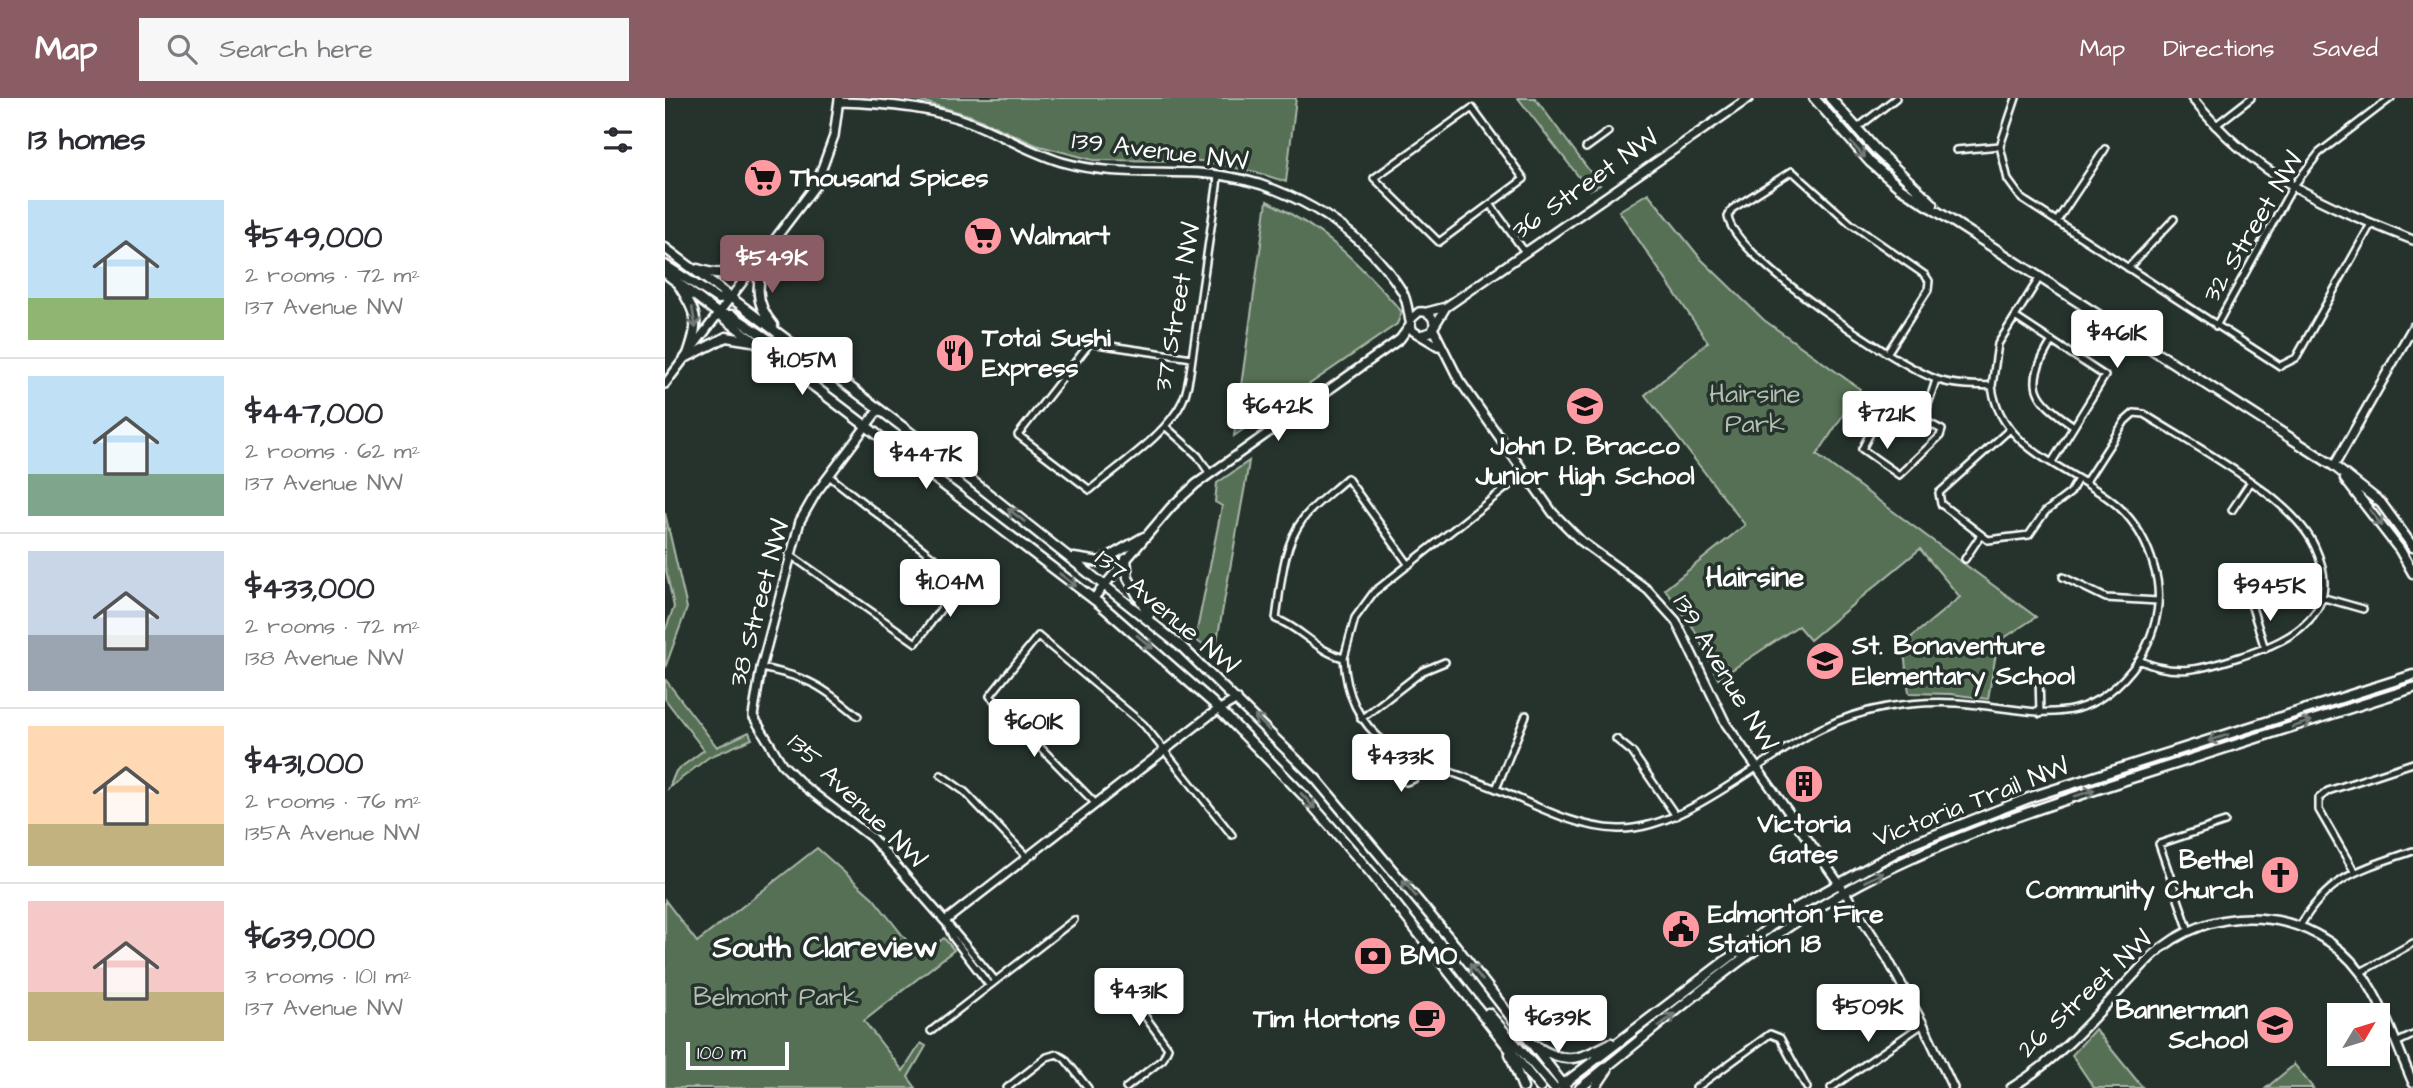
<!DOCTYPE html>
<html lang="en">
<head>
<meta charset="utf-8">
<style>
  :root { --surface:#fff; --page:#f7f7f7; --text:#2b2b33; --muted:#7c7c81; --line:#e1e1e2; --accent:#8a5d65 }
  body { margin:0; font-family:"Architects Daughter",sans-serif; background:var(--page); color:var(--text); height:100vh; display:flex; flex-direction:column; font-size:26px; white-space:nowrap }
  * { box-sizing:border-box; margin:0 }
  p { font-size:23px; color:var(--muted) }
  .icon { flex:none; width:38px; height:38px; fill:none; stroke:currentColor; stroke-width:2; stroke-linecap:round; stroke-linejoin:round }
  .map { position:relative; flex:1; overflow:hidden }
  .sheet { display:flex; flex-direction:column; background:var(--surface); width:665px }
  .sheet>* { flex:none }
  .needle { width:46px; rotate:52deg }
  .controls { position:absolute; left:1662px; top:905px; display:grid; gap:14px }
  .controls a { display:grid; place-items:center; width:63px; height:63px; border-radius:0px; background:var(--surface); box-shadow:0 2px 5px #0004; font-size:35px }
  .scale { position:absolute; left:21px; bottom:18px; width:103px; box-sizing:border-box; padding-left:7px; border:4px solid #fff; border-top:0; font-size:19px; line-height:24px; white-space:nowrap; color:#fff; -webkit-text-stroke:5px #26332d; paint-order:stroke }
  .price { position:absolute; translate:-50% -60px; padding:0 16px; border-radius:7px; background:#fff; color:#222; font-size:23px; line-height:46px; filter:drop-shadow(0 2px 4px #0008) }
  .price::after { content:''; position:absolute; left:50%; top:42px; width:21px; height:16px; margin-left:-10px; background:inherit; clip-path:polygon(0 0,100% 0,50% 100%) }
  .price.selected { background:var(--accent); color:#fff }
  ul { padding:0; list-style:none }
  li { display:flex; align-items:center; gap:21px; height:175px; padding:0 28px }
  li+li { border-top:2px solid var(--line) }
  li span { display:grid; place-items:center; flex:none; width:196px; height:140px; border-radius:0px; color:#555 }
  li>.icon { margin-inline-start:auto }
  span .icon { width:84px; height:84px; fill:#fffc; stroke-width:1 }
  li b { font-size:30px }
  h2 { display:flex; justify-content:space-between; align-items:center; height:84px; padding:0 28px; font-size:30px }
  header { display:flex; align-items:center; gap:42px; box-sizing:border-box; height:98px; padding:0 35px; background:var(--accent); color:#fff }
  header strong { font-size:33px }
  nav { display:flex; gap:38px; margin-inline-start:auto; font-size:24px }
  .search { width:490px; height:63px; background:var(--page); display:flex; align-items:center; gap:18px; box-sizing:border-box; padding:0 24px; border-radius:0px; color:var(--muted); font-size:26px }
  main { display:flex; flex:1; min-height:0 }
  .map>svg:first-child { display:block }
  .green { fill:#577055; stroke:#abb8aa; stroke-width:2 }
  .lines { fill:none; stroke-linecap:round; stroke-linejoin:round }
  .minor-casing { stroke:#fff; stroke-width:10 }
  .tertiary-casing { stroke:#fff; stroke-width:12 }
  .secondary-casing { stroke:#fff; stroke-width:13 }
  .minor { stroke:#26332d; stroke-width:5 }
  .tertiary { stroke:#26332d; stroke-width:7 }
  .secondary { stroke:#26332d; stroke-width:8 }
  .oneway { stroke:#727a76 }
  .labels { text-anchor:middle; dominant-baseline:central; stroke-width:7; stroke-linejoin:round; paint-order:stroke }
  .street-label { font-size:26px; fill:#fff; stroke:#26332d }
  .poi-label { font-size:26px; font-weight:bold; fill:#fff; stroke:#26332d; text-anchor:start }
  .park-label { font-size:26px; fill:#b3bfb2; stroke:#26332d }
  .neighbourhood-label { font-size:28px; font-weight:bold; fill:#fff; stroke:#26332d }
  .quarter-label { font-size:30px; font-weight:bold; fill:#fff; stroke:#26332d }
</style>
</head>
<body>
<header>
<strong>Map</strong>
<div class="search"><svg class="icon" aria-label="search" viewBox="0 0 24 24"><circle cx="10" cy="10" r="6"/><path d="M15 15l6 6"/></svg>Search here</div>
<nav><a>Map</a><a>Directions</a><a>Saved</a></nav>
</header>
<main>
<section class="sheet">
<h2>13 homes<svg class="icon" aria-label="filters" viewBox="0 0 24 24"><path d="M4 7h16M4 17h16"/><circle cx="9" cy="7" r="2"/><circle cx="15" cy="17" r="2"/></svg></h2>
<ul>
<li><span style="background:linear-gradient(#bfe0f5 70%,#8fb573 0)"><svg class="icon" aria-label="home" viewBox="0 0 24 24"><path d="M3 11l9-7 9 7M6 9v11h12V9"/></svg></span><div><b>$549,000</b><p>2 rooms · 72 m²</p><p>137 Avenue NW</p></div></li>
<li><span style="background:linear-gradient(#bfe0f5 70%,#7fa58c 0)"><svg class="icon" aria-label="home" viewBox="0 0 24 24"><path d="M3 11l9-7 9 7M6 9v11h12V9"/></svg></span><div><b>$447,000</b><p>2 rooms · 62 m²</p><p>137 Avenue NW</p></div></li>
<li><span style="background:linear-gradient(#c9d6e8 60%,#9aa5b1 0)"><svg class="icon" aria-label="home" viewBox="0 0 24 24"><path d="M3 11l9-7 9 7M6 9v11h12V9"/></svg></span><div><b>$433,000</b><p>2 rooms · 72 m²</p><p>138 Avenue NW</p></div></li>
<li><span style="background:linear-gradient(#ffd9b3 70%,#c2b280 0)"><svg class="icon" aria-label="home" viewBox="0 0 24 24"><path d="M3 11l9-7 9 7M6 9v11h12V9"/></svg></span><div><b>$431,000</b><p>2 rooms · 76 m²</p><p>135A Avenue NW</p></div></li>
<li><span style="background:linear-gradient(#f6c9c9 65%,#c2b280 0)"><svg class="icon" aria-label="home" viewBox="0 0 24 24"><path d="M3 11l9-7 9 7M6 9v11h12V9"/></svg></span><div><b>$639,000</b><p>3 rooms · 101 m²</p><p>137 Avenue NW</p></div></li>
</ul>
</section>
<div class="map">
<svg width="1748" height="990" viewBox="0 0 1748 990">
  <rect width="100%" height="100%" fill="#26332d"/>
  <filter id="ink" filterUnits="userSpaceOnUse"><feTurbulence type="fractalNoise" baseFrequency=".0143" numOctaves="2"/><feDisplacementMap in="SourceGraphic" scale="14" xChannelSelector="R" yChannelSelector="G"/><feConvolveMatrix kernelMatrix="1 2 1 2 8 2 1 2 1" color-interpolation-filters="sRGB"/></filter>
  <g filter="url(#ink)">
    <!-- green -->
    <path class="green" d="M245 0H631L621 84 591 74 536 63 428 62 371 47 307 18Z
      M853 0H870L935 87 924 92Z
      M983 95 1036 161 1099 222 1195 291 1152 357 1371 519 1333 544 1323 601 1286 596 1244 595 1238 546 1295 499 1255 451 1145 542 1133 528 1053 581 1029 531 1000 491 1080 427 980 297 1043 244 954 113Z
      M602 103C665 135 691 162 737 214L732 226 569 338Z
      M584 363 581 382 550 554 530 542 557 408 550 404 552 385Z
      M0 415 22 510 0 570V533L9 509 0 468Z
      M0 581 52 649 84 634 87 641 44 659 4 690 11 673 39 652 0 601Z
      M152 750 208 800 254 858 279 840 289 852 199 923 238 973 256 945 261 948 243 979 251 990H0V802L32 844Z
      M1430 931 1478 990H1429L1407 957Z
      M1629 966 1648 990H1601L1629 967Z"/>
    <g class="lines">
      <!-- minor casing -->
      <g class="minor-casing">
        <path id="minor" d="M807 10 859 81 774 144 709 80Z
          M1550 28 1586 0
          M1191 31 1231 0
          M1335 48 1351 0
          M921 50 943 34
          M1291 52 1335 48 1343 82 1357 101 1615 268 1631 260 1706 126
          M825 106 860 154
          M1392 123 1440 51
          M1463 170 1509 121
          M1350 219 1440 278 1387 364
          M1551 228 1627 90 1654 55 1726 0
          M1387 243C1359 288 1368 300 1409 328
          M1223 254 1263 192 1264 183 1260 177 1185 125 1127 73 1067 111 1063 119C1070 160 1228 264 1268 280 1287 288 1308 287 1327 288 1335 355 1411 370 1454 409 1471 425 1483 447 1489 469 1499 501 1491 533 1474 562
          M527 260 425 245 353 337 425 392C453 368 503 336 518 302 524 289 525 274 527 260L552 88 553 77
          M1327 288 1333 246 1375 179
          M1258 322 1277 332 1275 338 1234 377 1197 351 1222 302 1258 322 1271 282
          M500 328 533 358 545 376
          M1344 332 1274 395 1276 406 1323 442 1364 437 1380 414 1405 395 1413 381
          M1567 412 1585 385
          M124 456 251 545 297 482 164 378
          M1300 461 1316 437
          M744 467 682 380C668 393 649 406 638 421 617 449 616 487 611 521 637 530 652 554 679 560 681 596 693 624 722 646 755 665 793 676 829 690 869 706 910 730 953 731 1018 733 1096 660 1155 631 1197 610 1246 602 1293 605 1368 610 1420 638 1474 562 1510 580 1541 570 1577 558 1629 542 1680 514 1650 449 1627 398 1527 347 1479 316L1469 315 1460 323 1420 385
          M1398 479 1441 500 1493 503
          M1656 499 1698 511
          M1586 506 1600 551
          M679 560 690 520 709 494 860 375
          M96 570C143 579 157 588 193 618
          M1374 577 1375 616
          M696 621 758 573 780 564
          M951 641 967 654 1011 718
          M743 657 737 675 741 684 749 681 758 663
          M276 677 300 694 362 759
          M831 691 861 617
          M431 706 325 598 373 538 479 627 567 737
          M1689 773 1654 712V700L1663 693 1748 665
          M280 823 288 840 324 887
          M283 826 330 882
          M1635 828C1664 778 1696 771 1748 753
          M1524 833 1494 746 1560 724
          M1696 874 1748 845
          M266 933 409 822
          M1731 945 1748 937
          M342 990 382 959 392 956 400 961 423 990
          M461 990 498 961 503 950 467 900
          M1031 990 1105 936 1115 940 1142 990
          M1166 990 1258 926"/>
      </g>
      <!-- tertiary casing -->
      <g class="tertiary-casing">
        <path id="tertiary" d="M1527 0C1590 79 1657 106 1748 142
          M174 4C217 5 264 9 304 24 335 36 364 54 397 64 442 77 487 73 533 75 612 79 695 126 737 193 745 207 742 220 748 233L773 248
          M762 214 781 209 1084 0
          M746 221 754 214C763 213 769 218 769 227
          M768 230 794 282 888 415 916 443 983 492 1011 523 1061 626 1173 784 1221 858 1258 926 1288 990
          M755 237 766 234 781 209
          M0 286 151 87 169 38 174 1
          M214 311 151 395 135 423 96 570 88 618 117 666 139 688 207 740 280 823 545 617 572 601
          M1669 368 1748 229
          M428 501 506 409 531 386 735 241 746 226
          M1346 990C1402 956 1440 906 1485 860 1544 802 1647 807 1696 875 1719 907 1732 949 1748 985"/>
      </g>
      <!-- secondary casing -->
      <g class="secondary-casing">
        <path id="secondary" d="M1149 0 1205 64 1234 89 1669 368 1716 405 1748 449
          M1165 0 1212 53 1268 106
          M0 150 267 351 517 549 651 681 790 847 901 990
          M101 156C92 183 88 204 108 227
          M0 167 53 201 67 200
          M33 171C61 181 78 173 101 156
          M0 175 435 506 548 605 639 698 707 776 875 990
          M15 189C34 219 34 225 22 259
          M55 217H67L154 275 166 278
          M22 259 61 239 87 243
          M1680 381 1735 452 1748 475
          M409 460 435 464 479 439
          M461 461 463 480 484 517
          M823 915 889 990
          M871 948C902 968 914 961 946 945
          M845 956 858 990
          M896 988 1127 812 1244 747 1369 698 1748 577
          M915 990C1005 919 1094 839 1196 785 1286 738 1380 708 1476 677 1567 648 1658 619 1748 590
          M930 990 942 972"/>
      </g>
      <!-- minor -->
      <use href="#minor" class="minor"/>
      <!-- tertiary -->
      <use href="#tertiary" class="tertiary"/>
      <!-- secondary -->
      <use href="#secondary" class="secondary"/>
    </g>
    <!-- one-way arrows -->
    <defs><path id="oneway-shaft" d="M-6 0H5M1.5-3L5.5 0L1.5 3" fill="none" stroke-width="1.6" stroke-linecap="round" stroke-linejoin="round" transform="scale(1.75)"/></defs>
    <g class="oneway">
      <use href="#oneway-shaft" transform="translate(1193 52) rotate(47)"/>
      <use href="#oneway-shaft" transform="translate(29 220) rotate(80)"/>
      <use href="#oneway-shaft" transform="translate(351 417) rotate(-142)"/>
      <use href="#oneway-shaft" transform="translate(1711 420) rotate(53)"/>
      <use href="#oneway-shaft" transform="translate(403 482) rotate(37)"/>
      <use href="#oneway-shaft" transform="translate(480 544) rotate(40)"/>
      <use href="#oneway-shaft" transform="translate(597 625) rotate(-135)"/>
      <use href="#oneway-shaft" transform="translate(1637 626) rotate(-18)"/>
      <use href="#oneway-shaft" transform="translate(1553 640) rotate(162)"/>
      <use href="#oneway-shaft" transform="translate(1420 695) rotate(-18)"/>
      <use href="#oneway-shaft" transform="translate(643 703) rotate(48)"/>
      <use href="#oneway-shaft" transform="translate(1209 779) rotate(-26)"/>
      <use href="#oneway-shaft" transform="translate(744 790) rotate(-129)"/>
      <use href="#oneway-shaft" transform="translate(811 874) rotate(-128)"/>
      <use href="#oneway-shaft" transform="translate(1002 922) rotate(-38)"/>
    </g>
  </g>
  <!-- icons -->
  <defs>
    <g id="supermarket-disc" transform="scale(2.0125)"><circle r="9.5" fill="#ff9aa2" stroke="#26332d"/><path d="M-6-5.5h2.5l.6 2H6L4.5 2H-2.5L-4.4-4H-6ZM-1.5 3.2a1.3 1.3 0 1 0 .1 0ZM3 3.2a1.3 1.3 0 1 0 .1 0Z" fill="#111"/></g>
    <g id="restaurant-disc" transform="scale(2.0125)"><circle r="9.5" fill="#ff9aa2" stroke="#26332d"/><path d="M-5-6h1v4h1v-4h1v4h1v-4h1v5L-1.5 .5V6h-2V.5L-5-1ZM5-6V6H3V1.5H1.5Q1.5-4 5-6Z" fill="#111"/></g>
    <g id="school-disc" transform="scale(2.0125)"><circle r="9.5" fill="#ff9aa2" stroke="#26332d"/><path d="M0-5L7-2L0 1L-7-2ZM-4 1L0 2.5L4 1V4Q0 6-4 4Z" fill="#111"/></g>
    <g id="building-disc" transform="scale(2.0125)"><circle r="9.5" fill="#ff9aa2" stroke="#26332d"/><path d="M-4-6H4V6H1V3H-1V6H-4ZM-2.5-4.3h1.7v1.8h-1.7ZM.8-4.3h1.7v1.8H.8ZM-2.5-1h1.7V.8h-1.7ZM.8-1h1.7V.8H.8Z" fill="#111"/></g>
    <g id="church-disc" transform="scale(2.0125)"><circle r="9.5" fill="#ff9aa2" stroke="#26332d"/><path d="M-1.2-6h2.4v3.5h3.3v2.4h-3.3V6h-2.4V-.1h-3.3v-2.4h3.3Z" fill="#111"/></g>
    <g id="civic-disc" transform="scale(2.0125)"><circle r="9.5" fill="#ff9aa2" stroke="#26332d"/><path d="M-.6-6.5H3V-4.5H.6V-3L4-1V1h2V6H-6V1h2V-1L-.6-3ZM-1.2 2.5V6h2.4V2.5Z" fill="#111"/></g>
    <g id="bank-disc" transform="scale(2.0125)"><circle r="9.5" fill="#ff9aa2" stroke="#26332d"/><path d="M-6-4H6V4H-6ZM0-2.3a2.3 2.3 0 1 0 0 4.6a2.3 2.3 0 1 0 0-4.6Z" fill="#111"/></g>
    <g id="cafe-disc" transform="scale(2.0125)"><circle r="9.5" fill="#ff9aa2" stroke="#26332d"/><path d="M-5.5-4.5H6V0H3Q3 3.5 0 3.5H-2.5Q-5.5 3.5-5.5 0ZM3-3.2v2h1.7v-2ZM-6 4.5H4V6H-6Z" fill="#111"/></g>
  </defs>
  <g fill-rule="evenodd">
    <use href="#supermarket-disc" x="98" y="80"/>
    <use href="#supermarket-disc" x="318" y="138"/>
    <use href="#restaurant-disc" x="290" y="255"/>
    <use href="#school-disc" x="920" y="308"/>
    <use href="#school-disc" x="1160" y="563"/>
    <use href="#building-disc" x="1139" y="686"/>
    <use href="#church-disc" x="1615" y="777"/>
    <use href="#civic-disc" x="1016" y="831"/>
    <use href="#bank-disc" x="708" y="858"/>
    <use href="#cafe-disc" x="762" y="921"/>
    <use href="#school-disc" x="1610" y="927"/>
  </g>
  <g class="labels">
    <!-- street labels -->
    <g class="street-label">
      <text transform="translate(495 53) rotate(7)">139 Avenue NW</text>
      <text transform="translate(920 86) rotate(-35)">36 Street NW</text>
      <text transform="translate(1588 129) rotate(-59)">32 Street NW</text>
      <text transform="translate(512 209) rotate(-80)">37 Street NW</text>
      <text transform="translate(94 505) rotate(-75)">38 Street NW</text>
      <text transform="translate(502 514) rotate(40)">137 Avenue NW</text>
      <text transform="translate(1060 575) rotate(59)">139 Avenue NW</text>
      <text transform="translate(192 703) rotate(44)">135 Avenue NW</text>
      <text transform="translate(1306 704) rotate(-21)">Victoria Trail NW</text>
      <text transform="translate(1420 896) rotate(-43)">26 Street NW</text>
    </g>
    <!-- poi labels -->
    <g class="poi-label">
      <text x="125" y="80">Thousand Spices</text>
      <text x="345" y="138">Walmart</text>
      <text x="317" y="240">Totai Sushi<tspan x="317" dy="30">Express</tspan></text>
      <text x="920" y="348" text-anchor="middle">John D. Bracco<tspan x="920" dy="30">Junior High School</tspan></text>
      <text x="1187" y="548">St. Bonaventure<tspan x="1187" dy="30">Elementary School</tspan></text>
      <text x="1139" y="726" text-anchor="middle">Victoria<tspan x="1139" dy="30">Gates</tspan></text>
      <text x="1588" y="762" text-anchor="end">Bethel<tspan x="1588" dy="30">Community Church</tspan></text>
      <text x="1043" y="816">Edmonton Fire<tspan x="1043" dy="30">Station 18</tspan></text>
      <text x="735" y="858">BMO</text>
      <text x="1583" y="912" text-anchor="end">Bannerman<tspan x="1583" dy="30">School</tspan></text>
      <text x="735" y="921" text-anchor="end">Tim Hortons</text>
    </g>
    <!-- park labels -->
    <g class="park-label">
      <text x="1090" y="296">Hairsine<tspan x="1090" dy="30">Park</tspan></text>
      <text x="111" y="899">Belmont Park</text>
    </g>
    <!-- neighbourhood labels -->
    <g class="neighbourhood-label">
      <text x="1090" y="479">Hairsine</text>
    </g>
    <!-- quarter labels -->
    <g class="quarter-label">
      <text x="160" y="850">South Clareview</text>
    </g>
  </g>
</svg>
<div class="controls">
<a><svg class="needle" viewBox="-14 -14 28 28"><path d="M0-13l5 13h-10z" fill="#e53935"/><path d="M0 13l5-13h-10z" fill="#7c7c81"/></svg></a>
</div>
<div class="scale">100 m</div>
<b class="price selected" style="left:107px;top:197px">$549K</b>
<b class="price" style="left:1452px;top:272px">$461K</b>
<b class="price" style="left:137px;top:299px">$1.05M</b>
<b class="price" style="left:613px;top:345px">$642K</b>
<b class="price" style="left:1222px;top:353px">$721K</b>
<b class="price" style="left:261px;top:393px">$447K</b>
<b class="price" style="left:285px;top:521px">$1.04M</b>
<b class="price" style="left:1605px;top:525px">$945K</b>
<b class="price" style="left:369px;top:661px">$601K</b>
<b class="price" style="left:736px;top:696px">$433K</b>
<b class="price" style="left:474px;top:930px">$431K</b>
<b class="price" style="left:1203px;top:946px">$509K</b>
<b class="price" style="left:893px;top:957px">$639K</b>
</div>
</main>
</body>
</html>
